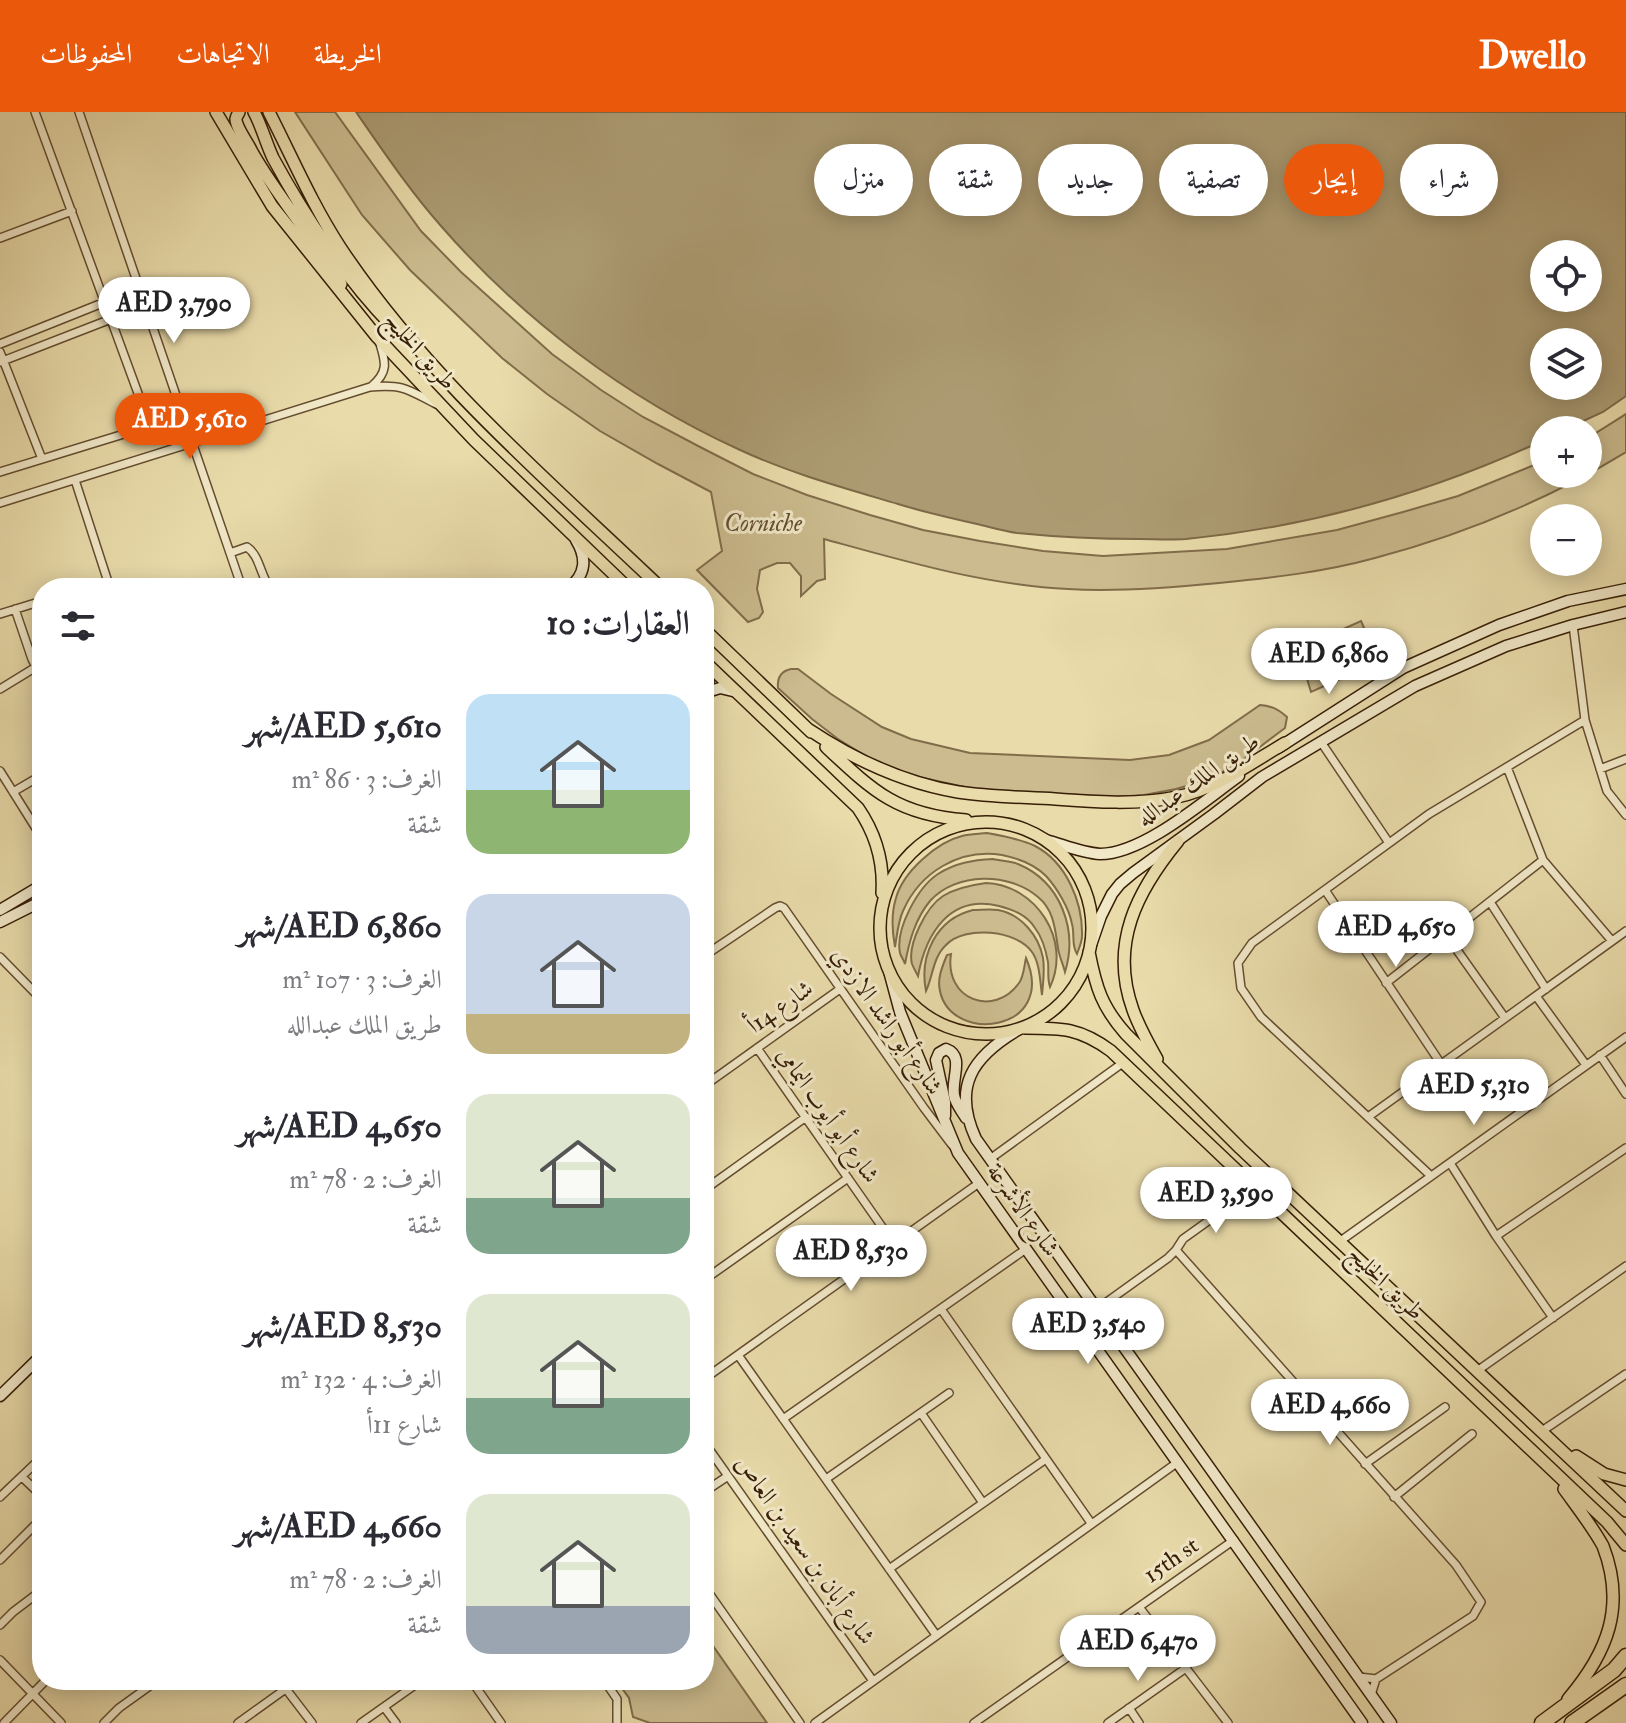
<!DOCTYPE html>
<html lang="ar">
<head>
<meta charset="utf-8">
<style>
  :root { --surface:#fff; --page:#f7f7f7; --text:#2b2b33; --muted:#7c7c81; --accent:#ea580c }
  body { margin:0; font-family:"IM FELL Double Pica",Amiri,serif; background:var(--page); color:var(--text); direction:rtl; height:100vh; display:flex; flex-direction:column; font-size:30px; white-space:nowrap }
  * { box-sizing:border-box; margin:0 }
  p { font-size:26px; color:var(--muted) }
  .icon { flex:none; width:44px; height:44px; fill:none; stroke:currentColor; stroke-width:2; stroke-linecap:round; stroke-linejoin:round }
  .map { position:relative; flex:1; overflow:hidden; direction:ltr }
  .side { position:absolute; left:32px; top:466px; width:682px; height:1112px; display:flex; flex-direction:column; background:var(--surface); border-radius:32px; box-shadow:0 4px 20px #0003; direction:rtl }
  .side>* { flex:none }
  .top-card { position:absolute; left:738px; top:32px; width:760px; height:72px; direction:rtl; display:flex; gap:16px }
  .tools { position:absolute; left:1530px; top:128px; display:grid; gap:16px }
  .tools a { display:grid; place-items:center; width:72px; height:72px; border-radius:50%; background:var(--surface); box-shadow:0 4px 20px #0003; font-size:40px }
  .price { position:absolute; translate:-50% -68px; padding:0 18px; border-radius:28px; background:#fff; color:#222; font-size:26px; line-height:52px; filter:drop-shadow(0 2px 4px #0008) }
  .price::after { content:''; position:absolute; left:50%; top:48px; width:24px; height:18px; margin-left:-12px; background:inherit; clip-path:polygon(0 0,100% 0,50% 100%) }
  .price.selected { background:var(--accent); color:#fff }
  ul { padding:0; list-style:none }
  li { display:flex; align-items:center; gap:24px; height:200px; padding:0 24px }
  li span { display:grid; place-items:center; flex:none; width:224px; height:160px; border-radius:24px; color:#555 }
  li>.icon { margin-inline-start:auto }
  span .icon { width:96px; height:96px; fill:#fffc; stroke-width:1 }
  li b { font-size:34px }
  h2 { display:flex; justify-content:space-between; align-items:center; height:96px; padding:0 24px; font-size:34px }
  .tag { padding:0 28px; border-radius:36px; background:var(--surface); box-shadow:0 4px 20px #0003; font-size:28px; line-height:72px }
  .tag.selected { background:var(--accent); color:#fff }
  header { display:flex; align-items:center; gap:48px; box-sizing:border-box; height:112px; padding:0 40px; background:var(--accent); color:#fff }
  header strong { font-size:38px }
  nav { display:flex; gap:44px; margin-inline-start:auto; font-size:28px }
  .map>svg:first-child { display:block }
  .green { fill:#cbbb8e; stroke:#816c4a; stroke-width:2 }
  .water { fill:#ac9b72; stroke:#7d6947; stroke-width:2; fill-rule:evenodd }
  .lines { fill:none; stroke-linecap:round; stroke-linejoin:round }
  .street-casing { stroke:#644d2f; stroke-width:10 }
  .secondary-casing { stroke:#371e06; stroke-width:13 }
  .primary-casing { stroke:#371e06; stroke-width:14 }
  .highway-casing { stroke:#371e06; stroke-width:17 }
  .street { stroke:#f1e8c8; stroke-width:7 }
  .secondary { stroke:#f1e8c8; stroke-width:10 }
  .primary { stroke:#e9dbaa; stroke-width:11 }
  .highway { stroke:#e9dbaa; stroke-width:14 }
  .labels { text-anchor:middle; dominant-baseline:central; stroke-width:6; stroke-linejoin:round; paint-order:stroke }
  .street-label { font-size:24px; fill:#371e06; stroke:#f1e8c8 }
  .park-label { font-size:24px; font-style:italic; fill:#634d2f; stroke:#f1e8c8 }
</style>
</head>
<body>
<header>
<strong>Dwello</strong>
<nav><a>الخريطة</a><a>الاتجاهات</a><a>المحفوظات</a></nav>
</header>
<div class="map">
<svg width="1626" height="1611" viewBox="0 0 1626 1611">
  <rect width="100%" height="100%" fill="#e9dbaa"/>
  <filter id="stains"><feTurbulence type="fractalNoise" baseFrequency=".0025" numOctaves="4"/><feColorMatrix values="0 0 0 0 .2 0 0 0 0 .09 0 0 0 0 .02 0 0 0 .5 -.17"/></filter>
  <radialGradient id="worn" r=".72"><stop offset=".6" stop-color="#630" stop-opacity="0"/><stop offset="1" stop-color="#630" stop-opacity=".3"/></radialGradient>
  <!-- green -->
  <path class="green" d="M295 0H335L421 119 461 160 552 242 601 278 643 305 702 336 753 362 807 383 870 403 923 418 980 429 1043 439 1103 444 1227 437 1337 418 1403 400 1458 384 1544 349V362H1588V326L1626 302V340C1549 387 1462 423 1375 446 1324 460 1271 466 1219 471 1169 476 1118 480 1068 477 985 473 904 449 824 427L825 467 817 469 801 484V464L790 451H777L760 458 757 477 763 500 759 506 748 510 697 458 722 439 711 380 658 352 600 319 547 282 502 246 410 158 362 103Z
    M1361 509 1379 550 1311 580 1298 537Z
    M791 557H798L831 582 882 615 911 627 970 641 1130 648 1169 643 1209 628 1260 593C1272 594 1278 597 1287 605L1285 616 1236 653 1207 668 1176 677 1144 683 1113 685 974 677 905 662 874 649 838 627 812 607 778 576C777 565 781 559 791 557Z
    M987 721C1004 724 1020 727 1035 734 1066 750 1083 790 1082 824 1082 830 1079 836 1077 842 1071 833 1075 823 1072 812 1069 796 1057 776 1046 764 1035 753 1017 746 1002 743 960 736 920 760 903 799 898 810 897 823 895 835 892 819 891 802 896 786 903 760 937 730 962 724 970 722 979 722 987 721Z
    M993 747C1001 749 1011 749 1018 752 1061 770 1078 818 1065 860 1063 852 1059 844 1058 836 1055 817 1054 798 1038 785 1009 760 956 760 930 789 915 807 909 830 905 852 904 848 901 845 900 841 895 817 918 775 938 762 955 751 973 748 993 747Z
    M986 771C1036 773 1072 828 1050 875 1047 866 1049 859 1048 850 1046 839 1042 825 1035 816 1027 803 1014 798 999 794 950 782 926 821 918 864 916 860 914 857 912 852 907 833 926 795 943 784 956 776 971 773 986 771Z
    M973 798C981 798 990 797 998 798 1021 802 1039 824 1043 846 1045 858 1043 871 1042 883 1040 870 1040 851 1032 840 1017 818 965 813 946 833 933 845 933 864 926 879 919 844 936 807 973 798Z
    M951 842C944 888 994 906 1019 871 1024 864 1024 854 1026 846 1058 920 951 933 940 879 937 867 942 855 947 843Z
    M704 1521 767 1611H650L633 1605 629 1586 616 1568H704Z"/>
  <!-- water -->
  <path class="water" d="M356 0H1626V284L1603 300 1564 318H1544V328C1432 380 1310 415 1186 427 1170 428 1154 427 1139 427 1098 427 1057 425 1017 421 1003 419 990 415 977 412 950 406 924 400 898 392 844 376 789 361 738 337 626 286 522 207 441 114 410 79 383 39 356 0ZM1544 142H1588V186H1544ZM1544 230H1588V274H1544Z"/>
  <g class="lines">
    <!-- street casing -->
    <g class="street-casing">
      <path id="street" d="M79 0 242 476
        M0 126 72 99
        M0 232 105 190
        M0 240 42 347
        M0 250 111 207
        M372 274C388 260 386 251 380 232
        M0 360 150 314 35 0
        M75 368 110 476
        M0 391 370 275C403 272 407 277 436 292
        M230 441 247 435C260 444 260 463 270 476
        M85 476 107 470
        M15 497 32 547 42 567
        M0 502 42 489
        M1573 513 1585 608 1607 679 1626 703
        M0 577 36 555
        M1321 630 1389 731
        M1507 655 1543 748 1612 829
        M1600 657 1626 647
        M0 659 42 726
        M13 680 42 663
        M1325 778 1441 952
        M1490 790 1546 877
        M1447 824 1505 906
        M704 844 775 796 780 794 784 796 924 996 952 1033
        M0 845 42 888
        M1386 871 1543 748
        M1536 884 1586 953
        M757 936 894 1132
        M1600 943 1626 982
        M704 974 840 877
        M1368 1005 1626 819
        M990 1047 1124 950
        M1450 1051 1496 1124 1553 1206
        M1431 1064 1261 905 1241 876 1238 851 1252 831 1429 702 1585 608
        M704 1078 806 1005
        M1236 1089 1240 1062
        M1496 1124 1626 1036
        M1339 1130 1626 925
        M1176 1138 1183 1127 1236 1089H1268
        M704 1168 848 1066
        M941 1197 1091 1411
        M1097 1197 1168 1146 1176 1138 1456 1453 1481 1490 1473 1504 1376 1567
        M738 1243 936 1523
        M1477 1259 1626 1154
        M704 1267 979 1071
        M921 1301 983 1391
        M783 1307 1026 1137
        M1542 1319 1626 1262
        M704 1330 873 1569
        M1365 1352 1445 1295
        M22 1365 42 1384
        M826 1367 949 1281
        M704 1380 728 1364
        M0 1385 42 1345
        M1394 1385 1472 1322
        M0 1448 42 1406
        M889 1457 1046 1347
        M704 1474 800 1611
        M1139 1495 1228 1611
        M0 1513 13 1500 42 1478
        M0 1548 61 1611
        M1359 1565 1376 1567 1371 1583
        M471 1568 501 1611
        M604 1568 617 1587V1611
        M286 1577 312 1611
        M384 1595 396 1611
        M1129 1596 1139 1611
        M4 1611 46 1568
        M104 1611 119 1596 158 1568
        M238 1611 298 1568
        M361 1611 422 1568
        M815 1611 1178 1350
        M974 1611 1234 1428
        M1108 1611 1186 1556"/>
    </g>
    <!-- secondary casing -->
    <g class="secondary-casing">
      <path id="secondary" d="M569 476C586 462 587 446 576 428
        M704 581 720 576 737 580
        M704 582 709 567 707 552
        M1278 636 1403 556 1499 513 1568 489 1626 477
        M1046 728C1064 733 1082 741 1100 742 1143 742 1204 689 1239 664
        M0 798 42 773
        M0 810 42 789
        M1091 833 1101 804 1112 782 1120 772 1133 761 1214 702 1262 665 1415 574 1506 534 1573 513 1626 500
        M889 859 900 900 958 1041 1362 1611
        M1018 918C972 945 952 975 976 1027L1391 1611
        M945 1004V990L936 948 939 941 946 937C965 944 951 966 954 983 955 991 961 998 966 1006
        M0 1284 42 1243"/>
    </g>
    <!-- primary casing -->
    <g class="primary-casing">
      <path id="primary" d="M216 0 272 94 377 225 474 328 628 476
        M239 0C236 6 235 6 237 12 240 21 248 31 252 40 278 86 314 126 341 172
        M254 0C262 15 266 31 273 46 304 103 347 169 393 215
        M269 0C292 45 312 92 340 135 426 265 549 369 661 476
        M704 517 811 620
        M704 549 858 696C876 722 884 749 882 781
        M808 617C853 647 904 671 958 680 991 685 1023 685 1055 687 1093 690 1140 693 1177 685 1216 677 1251 651 1285 631
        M826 635C874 680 898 703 966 708
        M880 816a106 106 0 1 1 212 0a106 106 0 1 1-212 0Z
        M1089 840C1096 876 1102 895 1126 922L1240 1036 1626 1399
        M1025 916C1062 916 1080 916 1111 939L1607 1410 1626 1433
        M1157 947C1148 931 1139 915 1133 898 1109 832 1137 779 1178 729
        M1576 1344 1604 1362 1626 1368
        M1564 1377C1577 1395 1592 1414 1603 1434 1626 1494 1608 1540 1568 1587"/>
    </g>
    <!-- highway casing -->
    <g class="highway-casing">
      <path id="highway" d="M1542 1611 1614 1558 1626 1544
        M1572 1611 1626 1573"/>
    </g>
    <!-- street -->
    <use href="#street" class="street"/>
    <!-- secondary -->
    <use href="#secondary" class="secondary"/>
    <!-- primary -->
    <use href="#primary" class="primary"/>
    <!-- highway -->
    <use href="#highway" class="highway"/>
  </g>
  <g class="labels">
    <!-- street labels -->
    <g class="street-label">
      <text transform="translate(420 239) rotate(48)">طريق الخليج</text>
      <text transform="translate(1198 668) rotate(-35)">طريق الملك عبدالله</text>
      <text transform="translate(780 895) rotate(-35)">شارع 14أ</text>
      <text transform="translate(887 909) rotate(55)">شارع أبو راشد الازدي</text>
      <text transform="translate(828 1003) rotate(55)">شارع أبو أيوب اليمامي</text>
      <text transform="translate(1023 1098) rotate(55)">شارع الأشرعة</text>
      <text transform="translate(1386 1171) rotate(44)">طريق الخليج</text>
      <text transform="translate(805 1438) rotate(55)">شارع أبان بن سعيد بن العاص</text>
      <text transform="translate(1171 1448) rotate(-35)">15th st</text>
    </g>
    <!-- park labels -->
    <g class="park-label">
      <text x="763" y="411">Corniche</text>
    </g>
  </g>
  <rect width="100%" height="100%" filter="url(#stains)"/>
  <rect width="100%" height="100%" fill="url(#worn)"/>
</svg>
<div class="tools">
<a><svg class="icon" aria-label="locate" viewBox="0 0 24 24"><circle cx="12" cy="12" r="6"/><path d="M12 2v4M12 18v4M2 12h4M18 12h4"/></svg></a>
<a><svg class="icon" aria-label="layers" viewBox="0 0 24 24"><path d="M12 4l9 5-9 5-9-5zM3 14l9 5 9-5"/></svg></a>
<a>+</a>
<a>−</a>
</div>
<b class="price" style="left:174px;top:233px">AED 3,790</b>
<b class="price selected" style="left:190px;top:349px">AED 5,610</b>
<b class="price" style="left:1329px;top:584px">AED 6,860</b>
<b class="price" style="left:1396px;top:857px">AED 4,650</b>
<b class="price" style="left:1474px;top:1015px">AED 5,310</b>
<b class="price" style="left:1216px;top:1123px">AED 3,590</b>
<b class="price" style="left:851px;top:1181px">AED 8,530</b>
<b class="price" style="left:1088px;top:1254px">AED 3,540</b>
<b class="price" style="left:1330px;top:1335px">AED 4,660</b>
<b class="price" style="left:1138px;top:1571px">AED 6,470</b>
<div class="top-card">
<a class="tag">شراء</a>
<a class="tag selected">إيجار</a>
<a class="tag">تصفية</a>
<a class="tag">جديد</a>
<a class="tag">شقة</a>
<a class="tag">منزل</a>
</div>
<section class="side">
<h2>العقارات: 10<svg class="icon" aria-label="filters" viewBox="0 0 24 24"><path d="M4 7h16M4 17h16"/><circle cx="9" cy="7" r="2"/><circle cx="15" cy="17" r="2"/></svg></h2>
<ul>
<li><span style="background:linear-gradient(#bfe0f5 60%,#8fb573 0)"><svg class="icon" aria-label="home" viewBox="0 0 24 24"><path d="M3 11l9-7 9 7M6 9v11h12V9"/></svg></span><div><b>AED 5,610/شهر</b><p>الغرف: 3 · 86 m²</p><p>شقة</p></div></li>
<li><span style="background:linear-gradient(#c9d6e8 75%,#c2b280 0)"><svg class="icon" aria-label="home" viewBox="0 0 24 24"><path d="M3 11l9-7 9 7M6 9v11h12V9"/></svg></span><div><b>AED 6,860/شهر</b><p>الغرف: 3 · 107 m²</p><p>طريق الملك عبدالله</p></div></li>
<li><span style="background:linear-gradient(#dfe7d0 65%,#7fa58c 0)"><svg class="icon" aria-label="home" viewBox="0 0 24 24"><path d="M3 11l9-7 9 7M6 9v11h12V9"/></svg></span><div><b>AED 4,650/شهر</b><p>الغرف: 2 · 78 m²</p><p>شقة</p></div></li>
<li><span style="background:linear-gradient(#dfe7d0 65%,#7fa58c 0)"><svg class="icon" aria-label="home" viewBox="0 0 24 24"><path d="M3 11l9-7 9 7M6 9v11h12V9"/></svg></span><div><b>AED 8,530/شهر</b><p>الغرف: 4 · 132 m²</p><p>شارع 11أ</p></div></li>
<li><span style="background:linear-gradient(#dfe7d0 70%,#9aa5b1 0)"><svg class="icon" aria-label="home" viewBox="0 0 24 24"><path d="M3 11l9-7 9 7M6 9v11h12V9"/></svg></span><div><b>AED 4,660/شهر</b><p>الغرف: 2 · 78 m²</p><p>شقة</p></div></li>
</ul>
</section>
</div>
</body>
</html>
